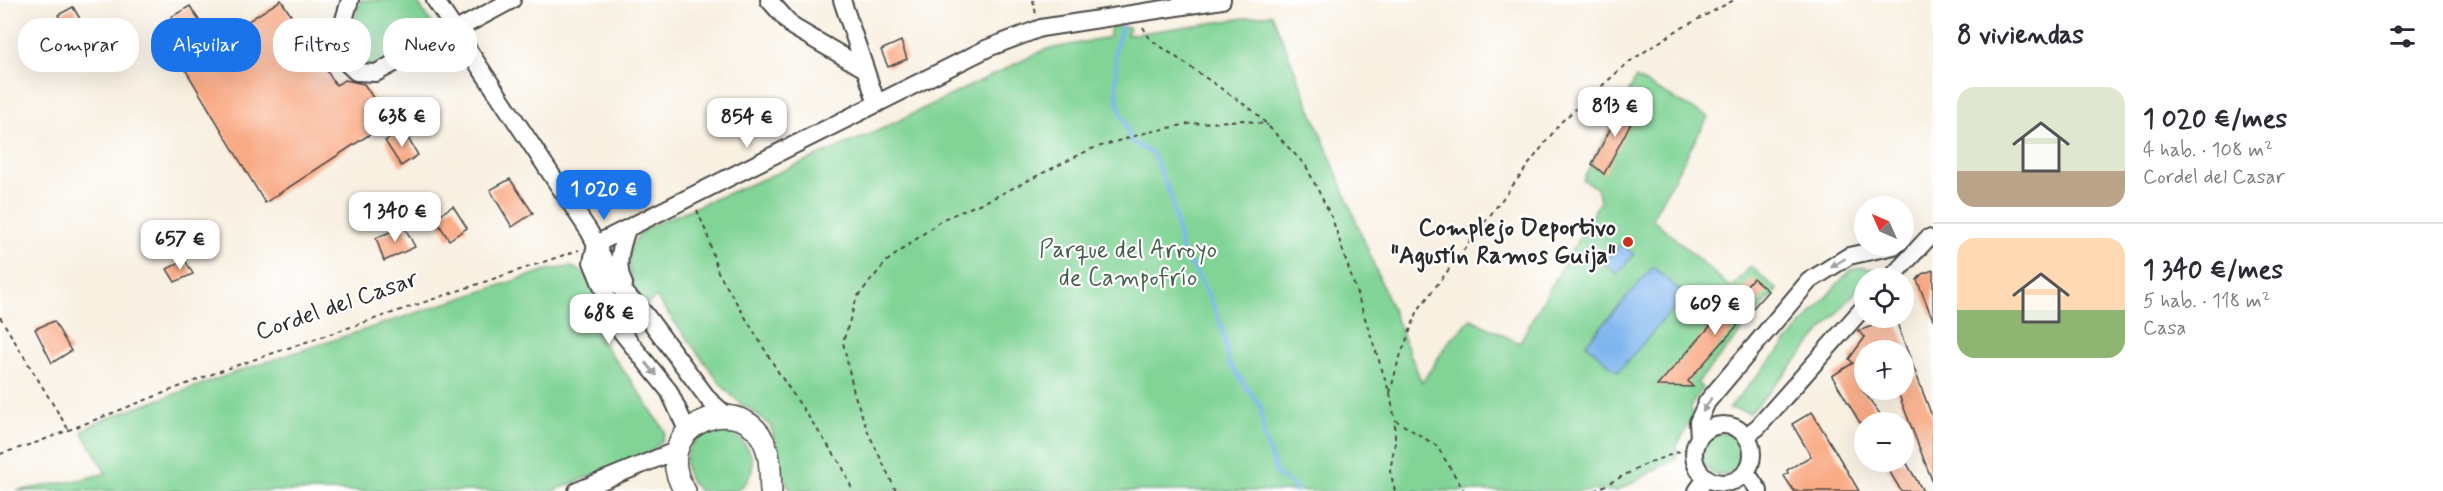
<!DOCTYPE html>
<html lang="es">
<head>
<meta charset="utf-8">
<style>
  :root { --surface:#fff; --page:#f7f7f7; --text:#2b2b33; --muted:#7c7c81; --line:#e1e1e2; --accent:#1a73e8 }
  body { margin:0; font-family:Mynerve,sans-serif; background:var(--page); color:var(--text); height:100vh; display:flex; flex-direction:column; font-size:22px; white-space:nowrap }
  * { box-sizing:border-box; margin:0 }
  p { font-size:20px; color:var(--muted) }
  .icon { flex:none; width:33px; height:33px; fill:none; stroke:currentColor; stroke-width:2; stroke-linecap:round; stroke-linejoin:round }
  .map { position:relative; flex:1; overflow:hidden }
  .drawer { display:flex; flex-direction:column; background:var(--surface); width:510px }
  .drawer>* { flex:none }
  .top-card { position:absolute; left:18px; top:18px; width:570px; height:54px; display:flex; gap:12px }
  .needle { width:39px; rotate:315deg }
  .buttons { position:absolute; left:1854px; top:196px; display:grid; gap:12px }
  .buttons a { display:grid; place-items:center; width:60px; height:60px; border-radius:50%; background:var(--surface); box-shadow:0 6px 24px #0002; font-size:30px }
  .price { position:absolute; translate:-50% -51px; padding:0 14px; border-radius:12px; background:#fff; color:#222; font-size:20px; line-height:39px; filter:drop-shadow(0 2px 3px #0008) }
  .price::after { content:''; position:absolute; left:50%; top:36px; width:18px; height:14px; margin-left:-9px; background:inherit; clip-path:polygon(0 0,100% 0,50% 100%) }
  .price.current { background:var(--accent); color:#fff }
  ul { padding:0; list-style:none }
  li { display:flex; align-items:center; gap:18px; height:150px; padding:0 24px }
  li+li { border-top:2px solid var(--line) }
  li span { display:grid; place-items:center; flex:none; width:168px; height:120px; border-radius:18px; color:#555 }
  li>.icon { margin-inline-start:auto }
  span .icon { width:72px; height:72px; fill:#fffc; stroke-width:1 }
  li b { font-size:26px }
  h2 { display:flex; justify-content:space-between; align-items:center; height:72px; padding:0 24px; font-size:26px }
  .tag { padding:0 21px; border-radius:24px; background:var(--surface); box-shadow:0 6px 24px #0002; font-size:21px; line-height:54px }
  .tag.current { background:var(--accent); color:#fff }
  main { display:flex; flex:1; min-height:0 }
  .map>svg:first-child { display:block }
  .green { fill:#81d496; stroke:#568060; stroke-width:1.5 }
  .water { fill:#7fb6ee; stroke:#55708c; stroke-width:1.5 }
  .lines { fill:none; stroke-linecap:round; stroke-linejoin:round }
  .stream { stroke:#7fb6ee; stroke-width:4 }
  .building { fill:#f9ab86 }
  .minor-casing { stroke:#4a4946; stroke-width:20 }
  .major-casing { stroke:#4a4946; stroke-width:24 }
  .path { stroke:#4a4946; stroke-width:2; stroke-dasharray:4.5 4.5; stroke-linecap:butt }
  .minor { stroke:#fff; stroke-width:16 }
  .major { stroke:#fff; stroke-width:21 }
  .oneway { fill:#a0a0a0 }
  .poi-dot { fill:#c8321e; stroke:#fff; stroke-width:2 }
  .labels { text-anchor:middle; dominant-baseline:central; stroke-width:4.5; stroke-linejoin:round; paint-order:stroke }
  .poi-label { font-size:24px; font-weight:bold; fill:#2b2b2b; stroke:#fff; text-anchor:end }
  .park-label { font-size:24px; fill:#455e4b; stroke:#fff }
  .street-label { font-size:24px; fill:#2b2b2b; stroke:#fff }
</style>
</head>
<body>
<main>
<div class="map">
<svg width="1933" height="491" viewBox="0 0 1933 491">
  <rect width="100%" height="100%" fill="#fff"/>
  <filter id="ink" filterUnits="userSpaceOnUse"><feTurbulence type="fractalNoise" baseFrequency=".0167" numOctaves="2"/><feDisplacementMap in="SourceGraphic" scale="12" xChannelSelector="R" yChannelSelector="G"/><feConvolveMatrix kernelMatrix="1 2 1 2 8 2 1 2 1" color-interpolation-filters="sRGB"/></filter>
  <filter id="wash" filterUnits="userSpaceOnUse"><feTurbulence type="fractalNoise" baseFrequency=".008" numOctaves="4" result="noise"/><feDisplacementMap in="SourceGraphic" scale="24" xChannelSelector="R" yChannelSelector="G"/><feGaussianBlur stdDeviation="1.35" result="paint"/><feColorMatrix in="noise" values="0 0 0 0 0 0 0 0 0 0 0 0 0 0 0 0 0 1.4 0 .05"/><feComposite in="paint" operator="in"/></filter>
  <g filter="url(#wash)">
    <rect width="100%" height="100%" fill="#f8f0e1"/>
    <!-- green -->
    <path class="green" d="M361 0H416L438 33 378 65 367 67 350 56 355 19Z
      M1272 14 1422 383 1448 343 1471 319 1519 343 1600 201 1597 188 1583 180 1636 78 1708 117 1652 218 1731 288 1751 266 1777 290 1697 383 1703 388 1694 400 1691 409 1692 418 1677 446V458L1617 491H791L782 473 781 461 771 427 752 410 742 405 723 387 656 297 645 306C631 287 620 254 640 234 645 229 651 226 657 223L873 133 1044 50 1109 37 1111 26 1129 27 1127 35Z
      M571 267C596 274 606 300 608 324L596 334 635 386 665 431 662 441 649 453 553 491H16L84 479 106 473 82 431 105 419 239 371 547 270Z
      M1862 267 1876 270 1867 279H1864V282L1763 399 1750 413 1729 408 1849 271Z
      M713 430C748 430 769 470 736 491H700C675 471 684 440 713 430Z
      M1701 454a21 21 0 1 1 42 0a21 21 0 1 1-42 0Z"/>
    <!-- water -->
    <path class="water" d="M1621 244 1634 254 1617 274 1604 263Z
      M1653 267 1685 295 1618 372 1586 344Z"/>
    <g class="lines">
      <!-- stream -->
      <path class="stream" d="M1122 26 1115 50 1117 101 1132 142 1153 154 1171 196 1182 254 1193 267 1212 302 1223 331 1229 363 1261 407 1264 436 1277 475 1291 484 1297 491"/>
    </g>
    <g id="blocks">
      <!-- building -->
      <path class="building" d="M281 0 336 85 345 80 364 84 381 110 374 116 381 127 265 203 182 64Z
        M190 6 202 25 181 36 171 17Z
        M73 7 91 38 76 47 58 15Z
        M901 41 907 59 888 67 881 50Z
        M1624 103 1638 109 1604 174 1592 164Z
        M403 130 418 155 401 166 385 141Z
        M510 179 533 213 512 227 490 190Z
        M453 206 467 228 449 240 435 218Z
        M404 226 415 247 384 261 376 238Z
        M185 260 193 274 175 282 167 269Z
        M1933 270V320L1917 280 1922 274Z
        M1753 278 1768 291 1688 381 1693 387 1657 386Z
        M1895 318 1933 419V483L1897 390H1904V351H1864V387L1862 389 1883 418 1876 423H1860L1832 376 1853 363 1849 359 1865 337 1858 331Z
        M54 321 71 351 52 363 35 329Z
        M1812 412 1843 464 1859 491H1794L1784 476 1788 473 1787 470 1811 456 1792 424Z
        M1884 462H1906L1923 491H1901Z"/>
    </g>
  </g>
  <g filter="url(#ink)">
    <use href="#blocks" fill-opacity="0" stroke="#4a4946" stroke-width="1.5"/>
    <g class="lines">
      <!-- minor casing -->
      <g class="minor-casing">
        <path id="minor" d="M350 0 339 36 342 59 356 72 376 73 512 0
          M435 0 589 231 618 286 645 314 709 400 727 416
          M769 0 793 27 865 69
          M842 0 877 104
          M596 244 988 48 1041 28 1222 0
          M596 244 592 262 620 330 669 391 687 430
          M1890 279 1928 238
          M624 284C615 266 621 247 627 229
          M1694 454a29 29 0 1 1 58 0a29 29 0 1 1-58 0Z
          M1746 436 1758 427 1864 307
          M1699 438 1698 422 1707 402 1809 281 1849 256 1894 246
          M1746 472 1759 491
          M577 491 675 451
          M1697 491 1706 478"/>
      </g>
      <!-- major casing -->
      <g class="major-casing">
        <path id="major" d="M685 491C644 426 747 383 767 450 771 462 770 478 771 491"/>
      </g>
      <!-- path -->
      <path class="path" d="M1033 0 1036 14
        M1143 27 1150 39 1255 112 1306 166 1332 218 1390 394 1395 420 1437 446 1464 491
        M697 210 707 234 718 272 780 375 842 466 853 491
        M0 317 68 429
        M1390 393 1398 362 1418 310 1561 122 1629 62 1676 31 1734 0
        M0 454 38 442 220 371 579 250
        M896 491 868 432 854 393 843 342 857 297 887 261 943 219 991 199 1091 149 1145 133 1188 124 1243 120 1268 125
        M1395 491 1390 471 1395 443V420
        M1594 491 1648 463 1689 448"/>
      <!-- minor -->
      <use href="#minor" class="minor"/>
      <!-- major -->
      <use href="#major" class="major"/>
    </g>
    <!-- one-way arrows -->
    <defs><path id="oneway-solid" d="M-6-.8H1V-3.2L6.5 0L1 3.2V.8H-6Z" transform="scale(1.5)"/></defs>
    <g class="oneway">
      <use href="#oneway-solid" transform="translate(1838 263) rotate(148)"/>
      <use href="#oneway-solid" transform="translate(651 369) rotate(51)"/>
      <use href="#oneway-solid" transform="translate(1707 405) rotate(121)"/>
    </g>
  </g>
  <!-- markers -->
  <circle class="poi-dot" cx="1628" cy="242" r="6"/>
  <g class="labels">
    <!-- poi labels -->
    <g class="poi-label">
      <text x="1616" y="228">Complejo Deportivo<tspan x="1616" dy="28">"Agustín Ramos Guija"</tspan></text>
    </g>
    <!-- park labels -->
    <g class="park-label">
      <text x="1128" y="250">Parque del Arroyo<tspan x="1128" dy="28">de Campofrío</tspan></text>
    </g>
    <!-- street labels -->
    <g class="street-label">
      <text transform="translate(337 306) rotate(-19)">Cordel del Casar</text>
    </g>
  </g>
</svg>
<div class="buttons">
<a><svg class="needle" viewBox="-14 -14 28 28"><path d="M0-13l5 13h-10z" fill="#e53935"/><path d="M0 13l5-13h-10z" fill="#7c7c81"/></svg></a>
<a><svg class="icon" aria-label="locate" viewBox="0 0 24 24"><circle cx="12" cy="12" r="6"/><path d="M12 2v4M12 18v4M2 12h4M18 12h4"/></svg></a>
<a>+</a>
<a>−</a>
</div>
<b class="price" style="left:1615px;top:138px">813 €</b>
<b class="price" style="left:402px;top:148px">638 €</b>
<b class="price" style="left:747px;top:149px">854 €</b>
<b class="price current" style="left:604px;top:221px">1 020 €</b>
<b class="price" style="left:395px;top:243px">1 340 €</b>
<b class="price" style="left:180px;top:271px">657 €</b>
<b class="price" style="left:1715px;top:336px">609 €</b>
<b class="price" style="left:609px;top:345px">688 €</b>
<div class="top-card">
<a class="tag">Comprar</a>
<a class="tag current">Alquilar</a>
<a class="tag">Filtros</a>
<a class="tag">Nuevo</a>
</div>
</div>
<section class="drawer">
<h2>8 viviendas<svg class="icon" aria-label="filters" viewBox="0 0 24 24"><path d="M4 7h16M4 17h16"/><circle cx="9" cy="7" r="2"/><circle cx="15" cy="17" r="2"/></svg></h2>
<ul>
<li><span style="background:linear-gradient(#dfe7d0 70%,#b9a48a 0)"><svg class="icon" aria-label="home" viewBox="0 0 24 24"><path d="M3 11l9-7 9 7M6 9v11h12V9"/></svg></span><div><b>1 020 €/mes</b><p>4 hab. · 108 m²</p><p>Cordel del Casar</p></div></li>
<li><span style="background:linear-gradient(#ffd9b3 60%,#8fb573 0)"><svg class="icon" aria-label="home" viewBox="0 0 24 24"><path d="M3 11l9-7 9 7M6 9v11h12V9"/></svg></span><div><b>1 340 €/mes</b><p>5 hab. · 118 m²</p><p>Casa</p></div></li>
</ul>
</section>
</main>
</body>
</html>
